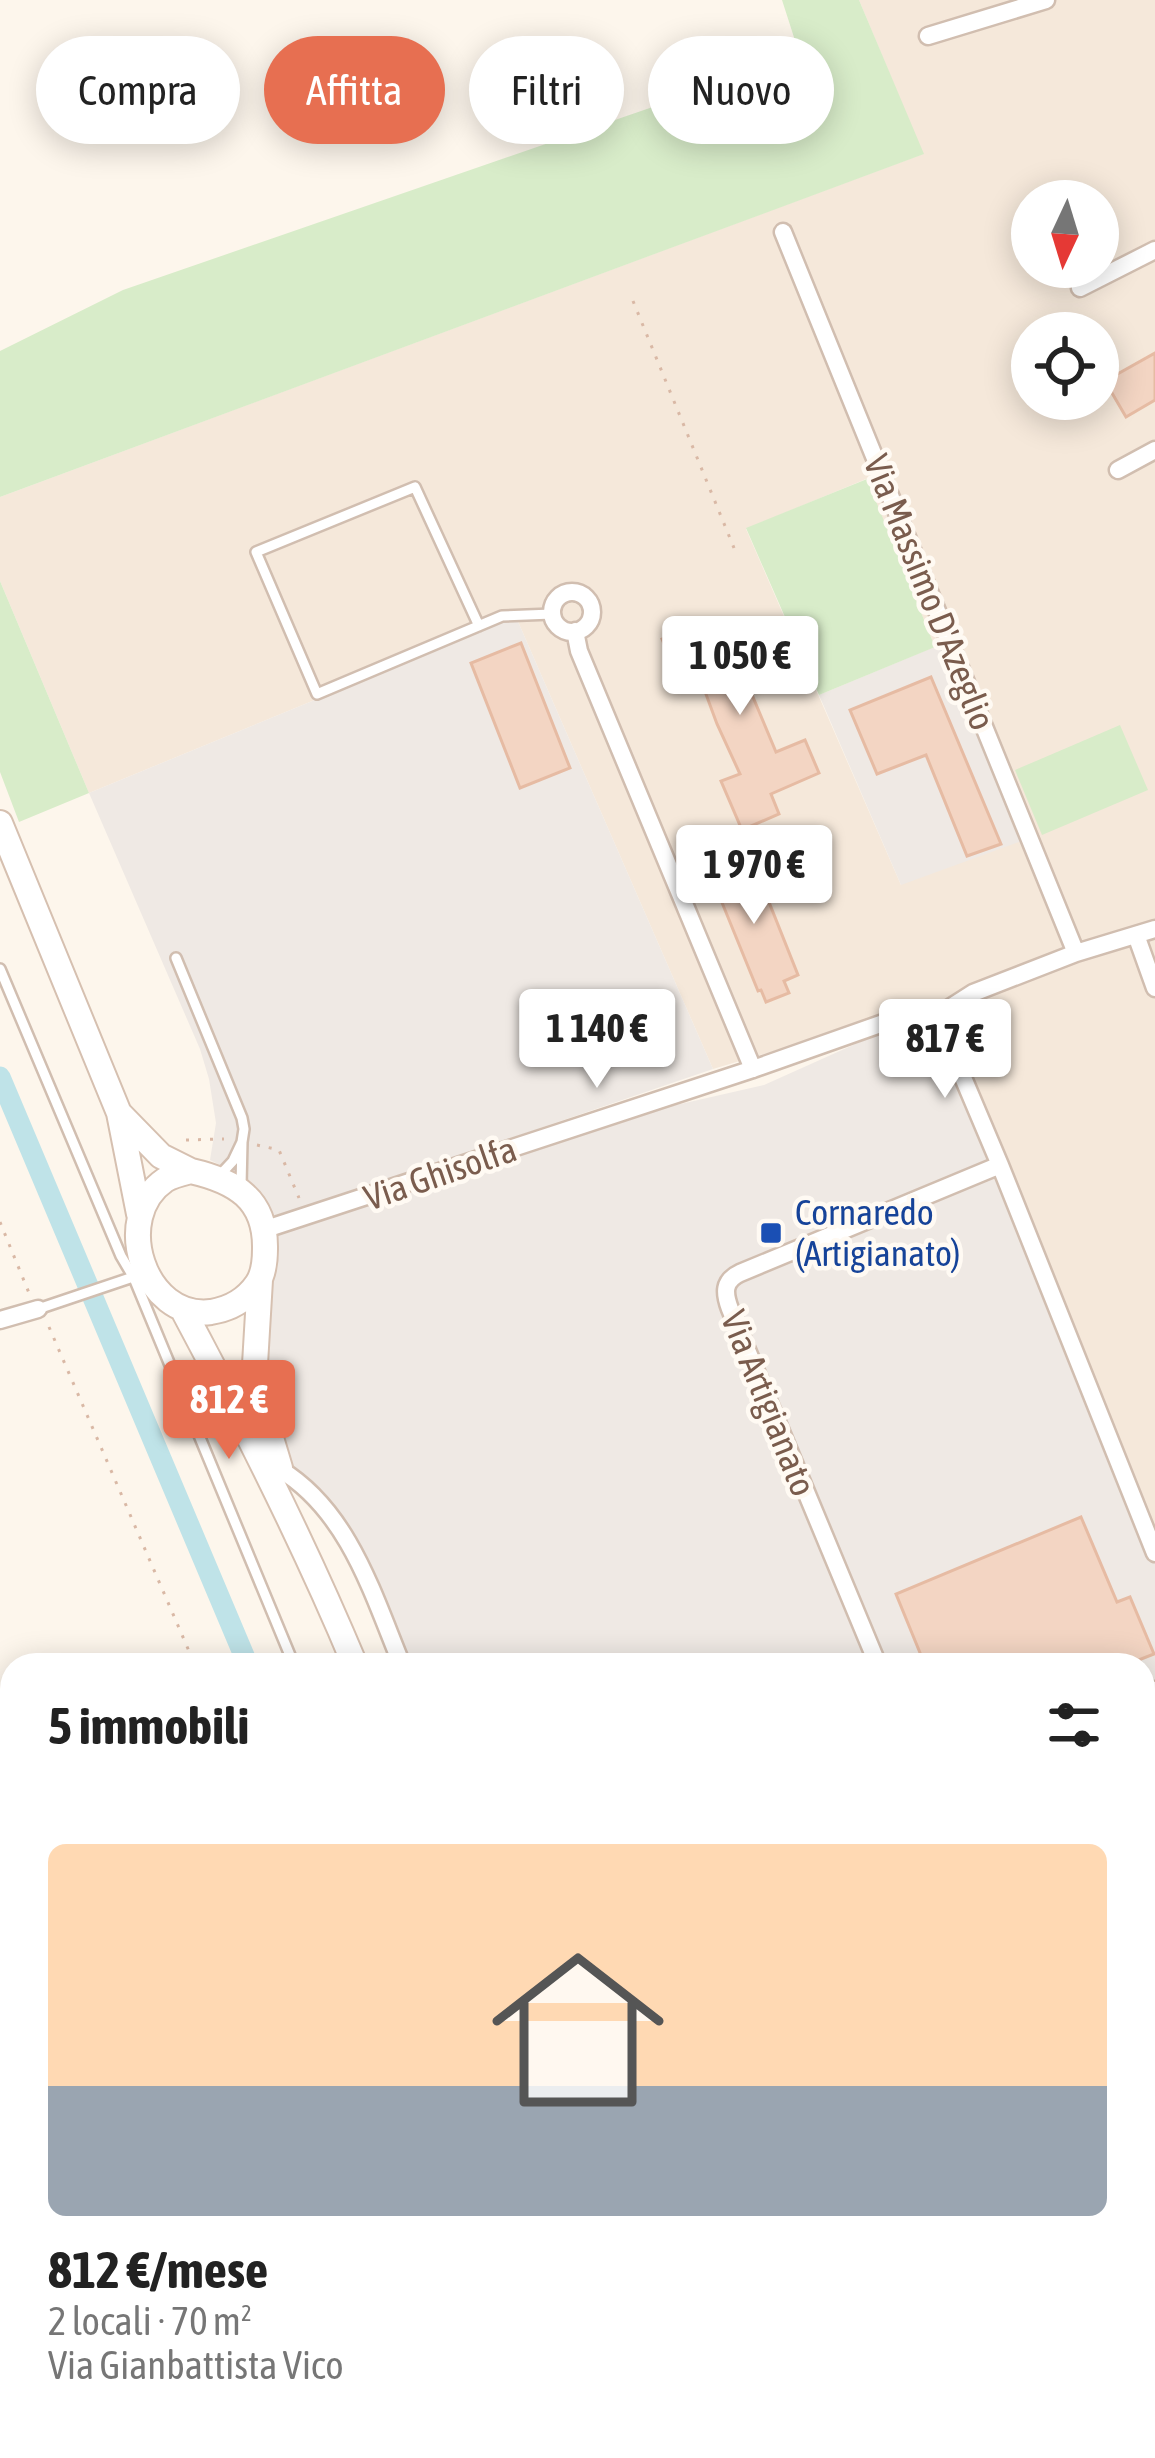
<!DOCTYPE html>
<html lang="it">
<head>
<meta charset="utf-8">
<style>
  :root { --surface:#fff; --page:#f2f2f2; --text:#222; --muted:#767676; --accent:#e76f51 }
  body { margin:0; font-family:"Asap Condensed",sans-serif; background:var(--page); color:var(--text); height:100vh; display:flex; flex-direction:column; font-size:45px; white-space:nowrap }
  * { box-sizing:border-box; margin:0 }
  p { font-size:39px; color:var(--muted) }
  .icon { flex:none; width:66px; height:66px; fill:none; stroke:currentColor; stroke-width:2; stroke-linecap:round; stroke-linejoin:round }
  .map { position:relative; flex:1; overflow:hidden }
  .panel { position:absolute; left:0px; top:1653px; width:1155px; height:807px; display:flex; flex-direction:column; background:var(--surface); border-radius:36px 36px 0 0; box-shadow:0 6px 30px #0003 }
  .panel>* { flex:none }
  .hud { position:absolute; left:36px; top:36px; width:1083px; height:108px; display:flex; gap:24px }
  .needle { width:78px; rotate:184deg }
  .controls { position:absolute; left:1011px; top:180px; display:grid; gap:24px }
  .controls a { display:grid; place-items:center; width:108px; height:108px; border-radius:50%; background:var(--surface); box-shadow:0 6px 30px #0003; font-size:60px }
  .price { position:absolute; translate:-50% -102px; padding:0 27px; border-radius:12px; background:#fff; color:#222; font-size:39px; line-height:78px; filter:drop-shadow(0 3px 6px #0008) }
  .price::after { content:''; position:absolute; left:50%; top:72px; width:36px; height:27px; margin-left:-18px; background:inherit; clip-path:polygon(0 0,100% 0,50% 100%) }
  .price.current { background:var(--accent); color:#fff }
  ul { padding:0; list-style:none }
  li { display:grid; align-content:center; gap:24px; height:636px; padding:0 48px }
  li span { display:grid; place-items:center; height:372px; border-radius:18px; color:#555 }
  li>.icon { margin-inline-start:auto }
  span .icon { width:216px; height:216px; fill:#fffc; stroke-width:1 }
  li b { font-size:51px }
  h2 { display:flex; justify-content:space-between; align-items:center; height:144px; padding:0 48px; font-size:51px }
  .tag { padding:0 42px; border-radius:54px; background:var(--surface); box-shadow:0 6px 30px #0003; font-size:42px; line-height:108px }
  .tag.current { background:var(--accent); color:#fff }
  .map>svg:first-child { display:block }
  .residential { fill:#f5e8da; fill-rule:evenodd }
  .industrial { fill:#efe9e4 }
  .green { fill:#d8ecc9 }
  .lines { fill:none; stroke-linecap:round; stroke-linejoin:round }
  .canal { stroke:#bfe3e8; stroke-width:21 }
  .building { fill:#f3d5c3; stroke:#e6bba3; stroke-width:3 }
  .service-casing { stroke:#d1beb0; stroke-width:14 }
  .minor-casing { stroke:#d1beb0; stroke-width:21 }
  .secondary-casing { stroke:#d6c0b0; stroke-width:28 }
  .path { stroke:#d9b8a5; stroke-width:3; stroke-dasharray:3 9; stroke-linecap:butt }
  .service { stroke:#fff; stroke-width:9 }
  .minor { stroke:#fff; stroke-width:16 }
  .secondary { stroke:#fff; stroke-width:24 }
  .transit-dot { fill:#1a4fb4; stroke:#fffaf3; stroke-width:4.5 }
  .labels { text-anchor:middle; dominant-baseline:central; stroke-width:9; stroke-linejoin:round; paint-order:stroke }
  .street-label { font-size:36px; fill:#7a5c4d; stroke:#fffaf3 }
  .transit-label { font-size:36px; fill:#164399; stroke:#fffaf3; text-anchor:start }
</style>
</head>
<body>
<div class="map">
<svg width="1155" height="2458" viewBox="0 0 1155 2458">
  <rect width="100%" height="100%" fill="#fdf6ec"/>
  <!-- residential -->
  <path class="residential" d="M859 0H1155V924L935 1012H904L713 1069 516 617 89 793 0 581V497L923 154ZM1032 201H1098V267H1032ZM1032 333H1098V399H1032ZM866 479 935 647 945 643 901 885 746 529Z
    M1155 929V1533L937 1016Z"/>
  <!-- industrial -->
  <path class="industrial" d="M516 617 713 1069 332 1199 272 1216 257 1190 234 1172 210 1160 216 1123 209 1079 200 1049 89 793Z
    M946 642 1027 839 901 885 819 695Z
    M937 1016 1155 1533V2082L1143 2043V1665H402L352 1544 295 1479 265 1425 266 1229 641 1113 764 1085 900 1024Z
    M0 2147 12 2177V2286L0 2292Z"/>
  <!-- green -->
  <path class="green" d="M782 0H859L924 154 0 497V351L123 290 800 56Z
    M867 479 935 647 819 695 746 528Z
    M0 581 89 793 19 822 0 772Z
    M1120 725 1148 790 1042 835 1015 770Z
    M0 2046 12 2074V2177L0 2147Z
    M0 2402 12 2422V2448H28L34 2458H0Z"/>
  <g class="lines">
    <!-- canal -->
    <path class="canal" d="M0 1077 248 1665"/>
  </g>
  <!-- building -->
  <path class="building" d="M1155 353V400L1126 417 1105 381Z
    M755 622 769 654 740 666 776 752 805 740 819 773 771 794 779 814 742 830 721 781 740 774 717 724 700 678 682 686 662 639 700 623 708 641Z
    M521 643 570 768 520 788 471 663Z
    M931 677 1001 844 967 856 926 755 877 774 850 710Z
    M731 855 736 868 753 862 798 975 784 981 789 993 766 1002 761 990 758 991 712 878 715 877 710 863Z
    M1081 1517 1117 1602 1130 1597 1154 1654 1126 1665H925L896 1594Z"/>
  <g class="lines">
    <!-- service casing -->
    <g class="service-casing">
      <path id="service" d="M479 626 415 487 256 552 317 694 502 616 552 614
        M176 958 242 1118 244 1129 242 1142
        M0 969 121 1256 134 1278 294 1665
        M219 1176 233 1161 242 1142 241 1186
        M38 1309 136 1276
        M0 2283 12 2277
        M435 2448 441 2458
        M579 2458 603 2448"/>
    </g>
    <!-- minor casing -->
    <g class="minor-casing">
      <path id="minor" d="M928 36 1046 0
        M783 232 1076 953
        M1080 288 1155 250
        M1118 470 1155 450
        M552 612a20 20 0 1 1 40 0a20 20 0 1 1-40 0Z
        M575 631 579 651 753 1069
        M1136 935 1155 988
        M937 1016 1000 1165 1155 1553
        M266 1229 753 1069 906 1015 937 1016 973 993 1076 953 1155 929
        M0 1320 38 1309
        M281 1470C349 1512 373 1595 402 1665
        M878 1665 730 1309C724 1293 723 1281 740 1273L1000 1165
        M1143 1697 1155 1690
        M1143 2043 1155 2082
        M1143 2186 1155 2182"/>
    </g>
    <!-- secondary casing -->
    <g class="secondary-casing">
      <path id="secondary" d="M0 823 119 1113 139 1214
        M120 1114 161 1156 191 1171
        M191 1171C235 1181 266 1199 265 1249 265 1261 264 1274 257 1284 246 1300 230 1309 211 1312 144 1320 111 1217 165 1180 173 1175 183 1173 191 1171Z
        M260 1280 254 1381 280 1468
        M183 1310C245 1426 304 1543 355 1665
        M1143 2368H1155
        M806 2448 819 2458
        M864 2448 866 2458"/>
    </g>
    <!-- path -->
    <path class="path" d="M633 301 734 548
      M186 1140 224 1139
      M257 1145 279 1150 299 1198
      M0 1222 29 1293
      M49 1327 195 1665
      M1143 2342 1155 2343
      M673 2448 674 2458"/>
    <!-- service -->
    <use href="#service" class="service"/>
    <!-- minor -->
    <use href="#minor" class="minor"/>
    <!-- secondary -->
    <use href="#secondary" class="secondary"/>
  </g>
  <!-- markers -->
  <rect class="transit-dot" x="759" y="1221" width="24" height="24" rx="6"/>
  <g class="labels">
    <!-- street labels -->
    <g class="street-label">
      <text transform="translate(930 592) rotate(68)">Via Massimo D'Azeglio</text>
      <text transform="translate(440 1173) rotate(-19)">Via Ghisolfa</text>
      <text transform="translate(769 1403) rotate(68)">Via Artigianato</text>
    </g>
    <!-- transit labels -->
    <g class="transit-label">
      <text x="795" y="1212">Cornaredo<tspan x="795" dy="41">(Artigianato)</tspan></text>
    </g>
  </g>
</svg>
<div class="controls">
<a><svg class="needle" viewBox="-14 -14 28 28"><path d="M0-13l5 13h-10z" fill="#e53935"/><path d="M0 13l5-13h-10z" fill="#767676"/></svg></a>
<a><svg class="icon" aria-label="locate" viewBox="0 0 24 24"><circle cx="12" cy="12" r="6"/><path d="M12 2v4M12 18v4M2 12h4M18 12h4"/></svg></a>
</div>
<b class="price" style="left:740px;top:718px">1 050 €</b>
<b class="price" style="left:754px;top:927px">1 970 €</b>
<b class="price" style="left:597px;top:1091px">1 140 €</b>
<b class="price" style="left:945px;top:1101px">817 €</b>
<b class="price current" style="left:229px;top:1462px">812 €</b>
<div class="hud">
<a class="tag">Compra</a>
<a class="tag current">Affitta</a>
<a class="tag">Filtri</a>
<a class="tag">Nuovo</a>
</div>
<section class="panel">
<h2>5 immobili<svg class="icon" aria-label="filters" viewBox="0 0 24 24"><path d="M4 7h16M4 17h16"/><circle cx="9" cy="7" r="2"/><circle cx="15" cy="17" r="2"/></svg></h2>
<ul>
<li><span style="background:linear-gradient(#ffd9b3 65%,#9aa5b1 0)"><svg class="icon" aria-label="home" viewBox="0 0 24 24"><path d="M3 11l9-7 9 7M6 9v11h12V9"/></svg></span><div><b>812 €/mese</b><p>2 locali · 70 m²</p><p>Via Gianbattista Vico</p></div></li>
</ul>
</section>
</div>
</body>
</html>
